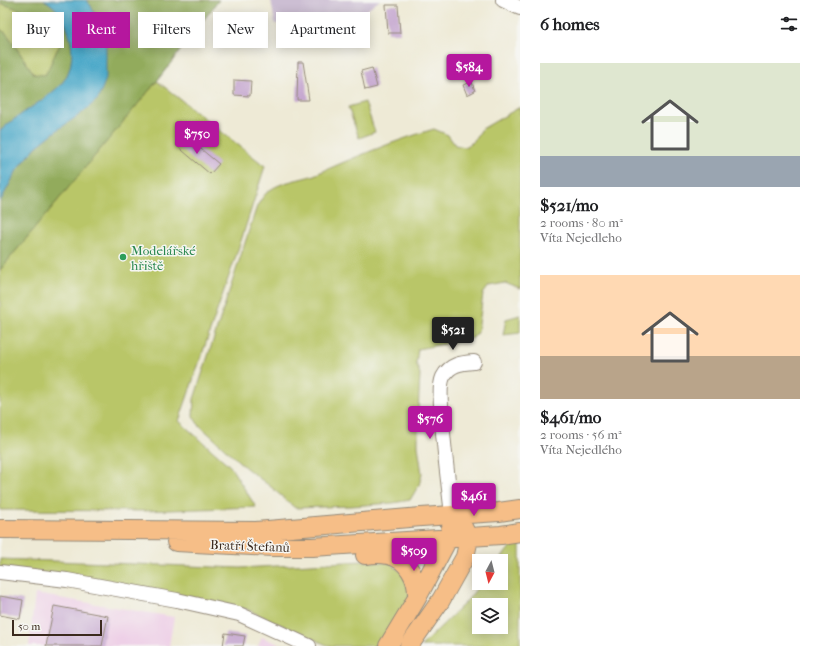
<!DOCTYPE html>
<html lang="en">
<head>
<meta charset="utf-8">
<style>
  :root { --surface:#fff; --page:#f2f2f2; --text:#202124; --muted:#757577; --accent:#b5179e }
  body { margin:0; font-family:"IM FELL French Canon",serif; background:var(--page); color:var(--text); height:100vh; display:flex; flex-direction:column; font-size:15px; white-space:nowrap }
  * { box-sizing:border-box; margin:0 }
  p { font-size:13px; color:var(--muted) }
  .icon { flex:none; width:22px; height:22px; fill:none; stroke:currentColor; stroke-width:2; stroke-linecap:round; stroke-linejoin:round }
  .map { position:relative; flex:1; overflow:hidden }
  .side { display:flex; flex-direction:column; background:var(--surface); width:300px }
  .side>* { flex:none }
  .banner { position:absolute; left:12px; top:12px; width:380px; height:36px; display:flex; gap:8px }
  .needle { width:26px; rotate:187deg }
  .fabs { position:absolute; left:472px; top:554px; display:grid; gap:8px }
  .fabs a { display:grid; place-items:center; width:36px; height:36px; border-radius:0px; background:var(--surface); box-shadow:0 2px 10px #0003; font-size:20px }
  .scale { position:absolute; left:12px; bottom:10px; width:90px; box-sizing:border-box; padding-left:4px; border:2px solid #3b2a1e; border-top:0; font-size:11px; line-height:14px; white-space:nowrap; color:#3b2a1e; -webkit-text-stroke:3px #f6f6f2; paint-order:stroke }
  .price { position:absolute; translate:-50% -34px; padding:0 9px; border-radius:4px; background:var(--accent); color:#fff; font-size:13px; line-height:26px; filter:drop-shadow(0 1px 2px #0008) }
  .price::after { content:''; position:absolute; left:50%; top:24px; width:12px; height:9px; margin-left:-6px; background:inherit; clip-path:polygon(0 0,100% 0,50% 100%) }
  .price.selected { background:#222; color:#fff }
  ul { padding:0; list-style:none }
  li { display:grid; align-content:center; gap:8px; height:212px; padding:0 20px }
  li span { display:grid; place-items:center; height:124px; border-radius:0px; color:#555 }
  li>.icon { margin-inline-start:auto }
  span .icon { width:72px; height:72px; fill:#fffc; stroke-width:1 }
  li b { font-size:17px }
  h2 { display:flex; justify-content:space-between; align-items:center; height:48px; padding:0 20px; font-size:17px }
  .chip { padding:0 14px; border-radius:0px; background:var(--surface); box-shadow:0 2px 10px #0003; font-size:14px; line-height:36px }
  .chip.selected { background:var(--accent); color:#fff }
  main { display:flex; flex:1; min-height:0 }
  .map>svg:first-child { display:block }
  .built { fill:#eed0e7 }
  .industrial { fill:#ccbed3 }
  .green { fill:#b9c668; stroke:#7a7843; fill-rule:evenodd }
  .forest { fill:#92ab5c; stroke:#666a3d }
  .water { fill:#49a7c8; stroke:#426873 }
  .building { fill:#c6a8d0 }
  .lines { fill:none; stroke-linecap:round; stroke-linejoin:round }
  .minor-casing { stroke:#948a7a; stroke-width:16 }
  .major-casing { stroke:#948a7a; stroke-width:20 }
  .minor { stroke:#fff; stroke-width:14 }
  .major { stroke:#f6be87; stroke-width:18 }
  .leisure-dot { fill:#2e9e5b; stroke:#f6f6f2; stroke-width:1.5 }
  .labels { text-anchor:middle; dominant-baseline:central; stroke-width:3; stroke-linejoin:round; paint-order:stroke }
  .leisure-label { font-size:13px; fill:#27864d; stroke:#f6f6f2; text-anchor:start }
  .street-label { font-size:13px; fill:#3b2a1e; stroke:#f6f6f2 }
</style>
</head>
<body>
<main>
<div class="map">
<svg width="520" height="646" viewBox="0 0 520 646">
  <rect width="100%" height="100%" fill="#f6f6f2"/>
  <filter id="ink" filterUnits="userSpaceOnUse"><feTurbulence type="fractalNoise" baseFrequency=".025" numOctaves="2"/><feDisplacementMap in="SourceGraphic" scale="8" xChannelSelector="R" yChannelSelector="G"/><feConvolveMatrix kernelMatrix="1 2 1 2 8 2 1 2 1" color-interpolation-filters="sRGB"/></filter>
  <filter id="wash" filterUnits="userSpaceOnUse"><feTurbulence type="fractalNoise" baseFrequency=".012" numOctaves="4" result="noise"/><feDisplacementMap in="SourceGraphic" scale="16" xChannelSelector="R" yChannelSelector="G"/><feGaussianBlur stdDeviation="0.9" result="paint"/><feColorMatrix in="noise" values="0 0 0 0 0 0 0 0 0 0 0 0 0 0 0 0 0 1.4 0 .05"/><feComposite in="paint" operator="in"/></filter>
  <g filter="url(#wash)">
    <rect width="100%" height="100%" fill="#eeead6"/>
    <!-- built -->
    <path class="built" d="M35 594 174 617 169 646H29Z
      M262 637 283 646H258Z"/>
    <!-- industrial -->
    <path class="industrial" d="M271 0H380L362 14 308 26 275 24Z"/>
    <!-- green -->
    <path class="green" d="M0 3 33 14 52 31 61 43C54 54 51 65 45 76L34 74 7 34 0 29Z
      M157 81 265 166 240 244 179 421 230 466 256 507 143 511 0 510V270Z
      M365 102 375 132 359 138 348 107Z
      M520 107V289L505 283 489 286 483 294 478 332 473 338 418 349 416 363 420 374 418 413V446L422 474 419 485 410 500 393 503 351 506 295 508 271 487 246 468 198 424 193 416 194 399 257 206C261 200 264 194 270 190 283 181 300 180 314 175 353 158 393 141 434 129L448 135 455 145 465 147 473 142 482 129Z
      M520 315V333L503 335 506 319Z
      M520 540V646H421L466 602 481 583H501V561H499L515 541ZM479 605H501V627H479Z
      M0 559 241 568 364 561 391 563 410 580 409 602 376 646H329L246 609 0 568Z"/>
    <!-- forest -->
    <path class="forest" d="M0 0H44C55 5 65 19 68 31 73 46 74 64 65 79 57 92 32 106 19 116 12 120 6 126 0 131V29L7 34 34 74 45 75C51 65 54 54 61 43L52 31 33 14 0 3Z
      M86 0H219L157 81 0 270V202L17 170 36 147 56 131 91 6Z"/>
    <!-- water -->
    <path class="water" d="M44 0H86L91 6 106 38V79L98 99 82 113 56 131 36 147 17 170 0 202V131C6 126 12 120 19 116 32 106 57 92 65 79 74 64 73 46 68 31 65 19 55 5 44 0Z"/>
    <g id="blocks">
      <!-- building -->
      <path class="building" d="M386 5H398L400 33H388Z
        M343 22 347 36 338 39 337 34 334 36 331 27Z
        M298 62H303L309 100H297Z
        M372 68 377 87 365 90 361 71Z
        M234 80 251 81 250 96 234 95Z
        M472 82 475 91 467 95 463 85Z
        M184 135 219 164 210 174 176 145Z
        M0 596 23 600 20 619 0 615Z
        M54 606 108 616 102 646H46Z
        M225 633 245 636 243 646H223Z"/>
    </g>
  </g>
  <g filter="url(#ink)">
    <use href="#blocks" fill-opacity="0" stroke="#948a7a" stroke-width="1"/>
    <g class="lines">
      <!-- minor casing -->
      <g class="minor-casing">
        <path id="minor" d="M503 0 520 8
          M452 515C448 479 443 443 441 407 441 398 439 386 443 377 450 364 461 363 474 362
          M0 572 67 580 177 600 239 614 309 646"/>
      </g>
      <!-- major casing -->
      <g class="major-casing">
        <path id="major" d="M0 529 256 531 421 517 499 512 520 509
          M176 542 273 547H312L501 535 520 532
          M365 555C372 554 380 553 388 555 408 559 418 579 417 598
          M388 646 417 598 448 539 450 530
          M409 646 441 600 465 557 468 543V537L463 527"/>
      </g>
      <!-- minor -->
      <use href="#minor" class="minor"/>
      <!-- major -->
      <use href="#major" class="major"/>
    </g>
  </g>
  <!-- markers -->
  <circle class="leisure-dot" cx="123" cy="257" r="4"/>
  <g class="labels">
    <!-- leisure labels -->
    <g class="leisure-label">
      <text x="131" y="250">Modelářské<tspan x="131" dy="15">hřiště</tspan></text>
    </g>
    <!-- street labels -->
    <g class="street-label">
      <text transform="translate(250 546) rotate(2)">Bratří Štefanů</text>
    </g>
  </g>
</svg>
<div class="fabs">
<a><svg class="needle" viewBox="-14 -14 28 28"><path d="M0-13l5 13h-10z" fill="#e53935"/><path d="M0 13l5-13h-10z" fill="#757577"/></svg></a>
<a><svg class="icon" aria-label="layers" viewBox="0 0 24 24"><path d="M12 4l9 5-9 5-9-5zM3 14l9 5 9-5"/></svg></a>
</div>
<div class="scale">50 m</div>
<b class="price" style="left:469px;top:88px">$584</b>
<b class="price" style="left:197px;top:155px">$750</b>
<b class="price selected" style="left:453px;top:351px">$521</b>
<b class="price" style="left:430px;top:440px">$576</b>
<b class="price" style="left:474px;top:517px">$461</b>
<b class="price" style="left:414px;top:572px">$509</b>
<div class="banner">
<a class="chip">Buy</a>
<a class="chip selected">Rent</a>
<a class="chip">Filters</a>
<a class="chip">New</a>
<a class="chip">Apartment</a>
</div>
</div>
<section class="side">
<h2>6 homes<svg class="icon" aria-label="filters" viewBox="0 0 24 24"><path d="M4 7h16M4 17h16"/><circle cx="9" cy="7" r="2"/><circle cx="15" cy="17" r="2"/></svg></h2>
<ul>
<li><span style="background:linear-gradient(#dfe7d0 75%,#9aa5b1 0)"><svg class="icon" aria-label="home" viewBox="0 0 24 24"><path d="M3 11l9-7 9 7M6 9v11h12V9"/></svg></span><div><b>$521/mo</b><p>2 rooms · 80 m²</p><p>Víta Nejedleho</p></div></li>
<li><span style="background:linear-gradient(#ffd9b3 65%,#b9a48a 0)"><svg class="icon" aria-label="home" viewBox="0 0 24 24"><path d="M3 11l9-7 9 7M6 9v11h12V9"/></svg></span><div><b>$461/mo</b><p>2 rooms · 56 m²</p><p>Víta Nejedlého</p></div></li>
</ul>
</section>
</main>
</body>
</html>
